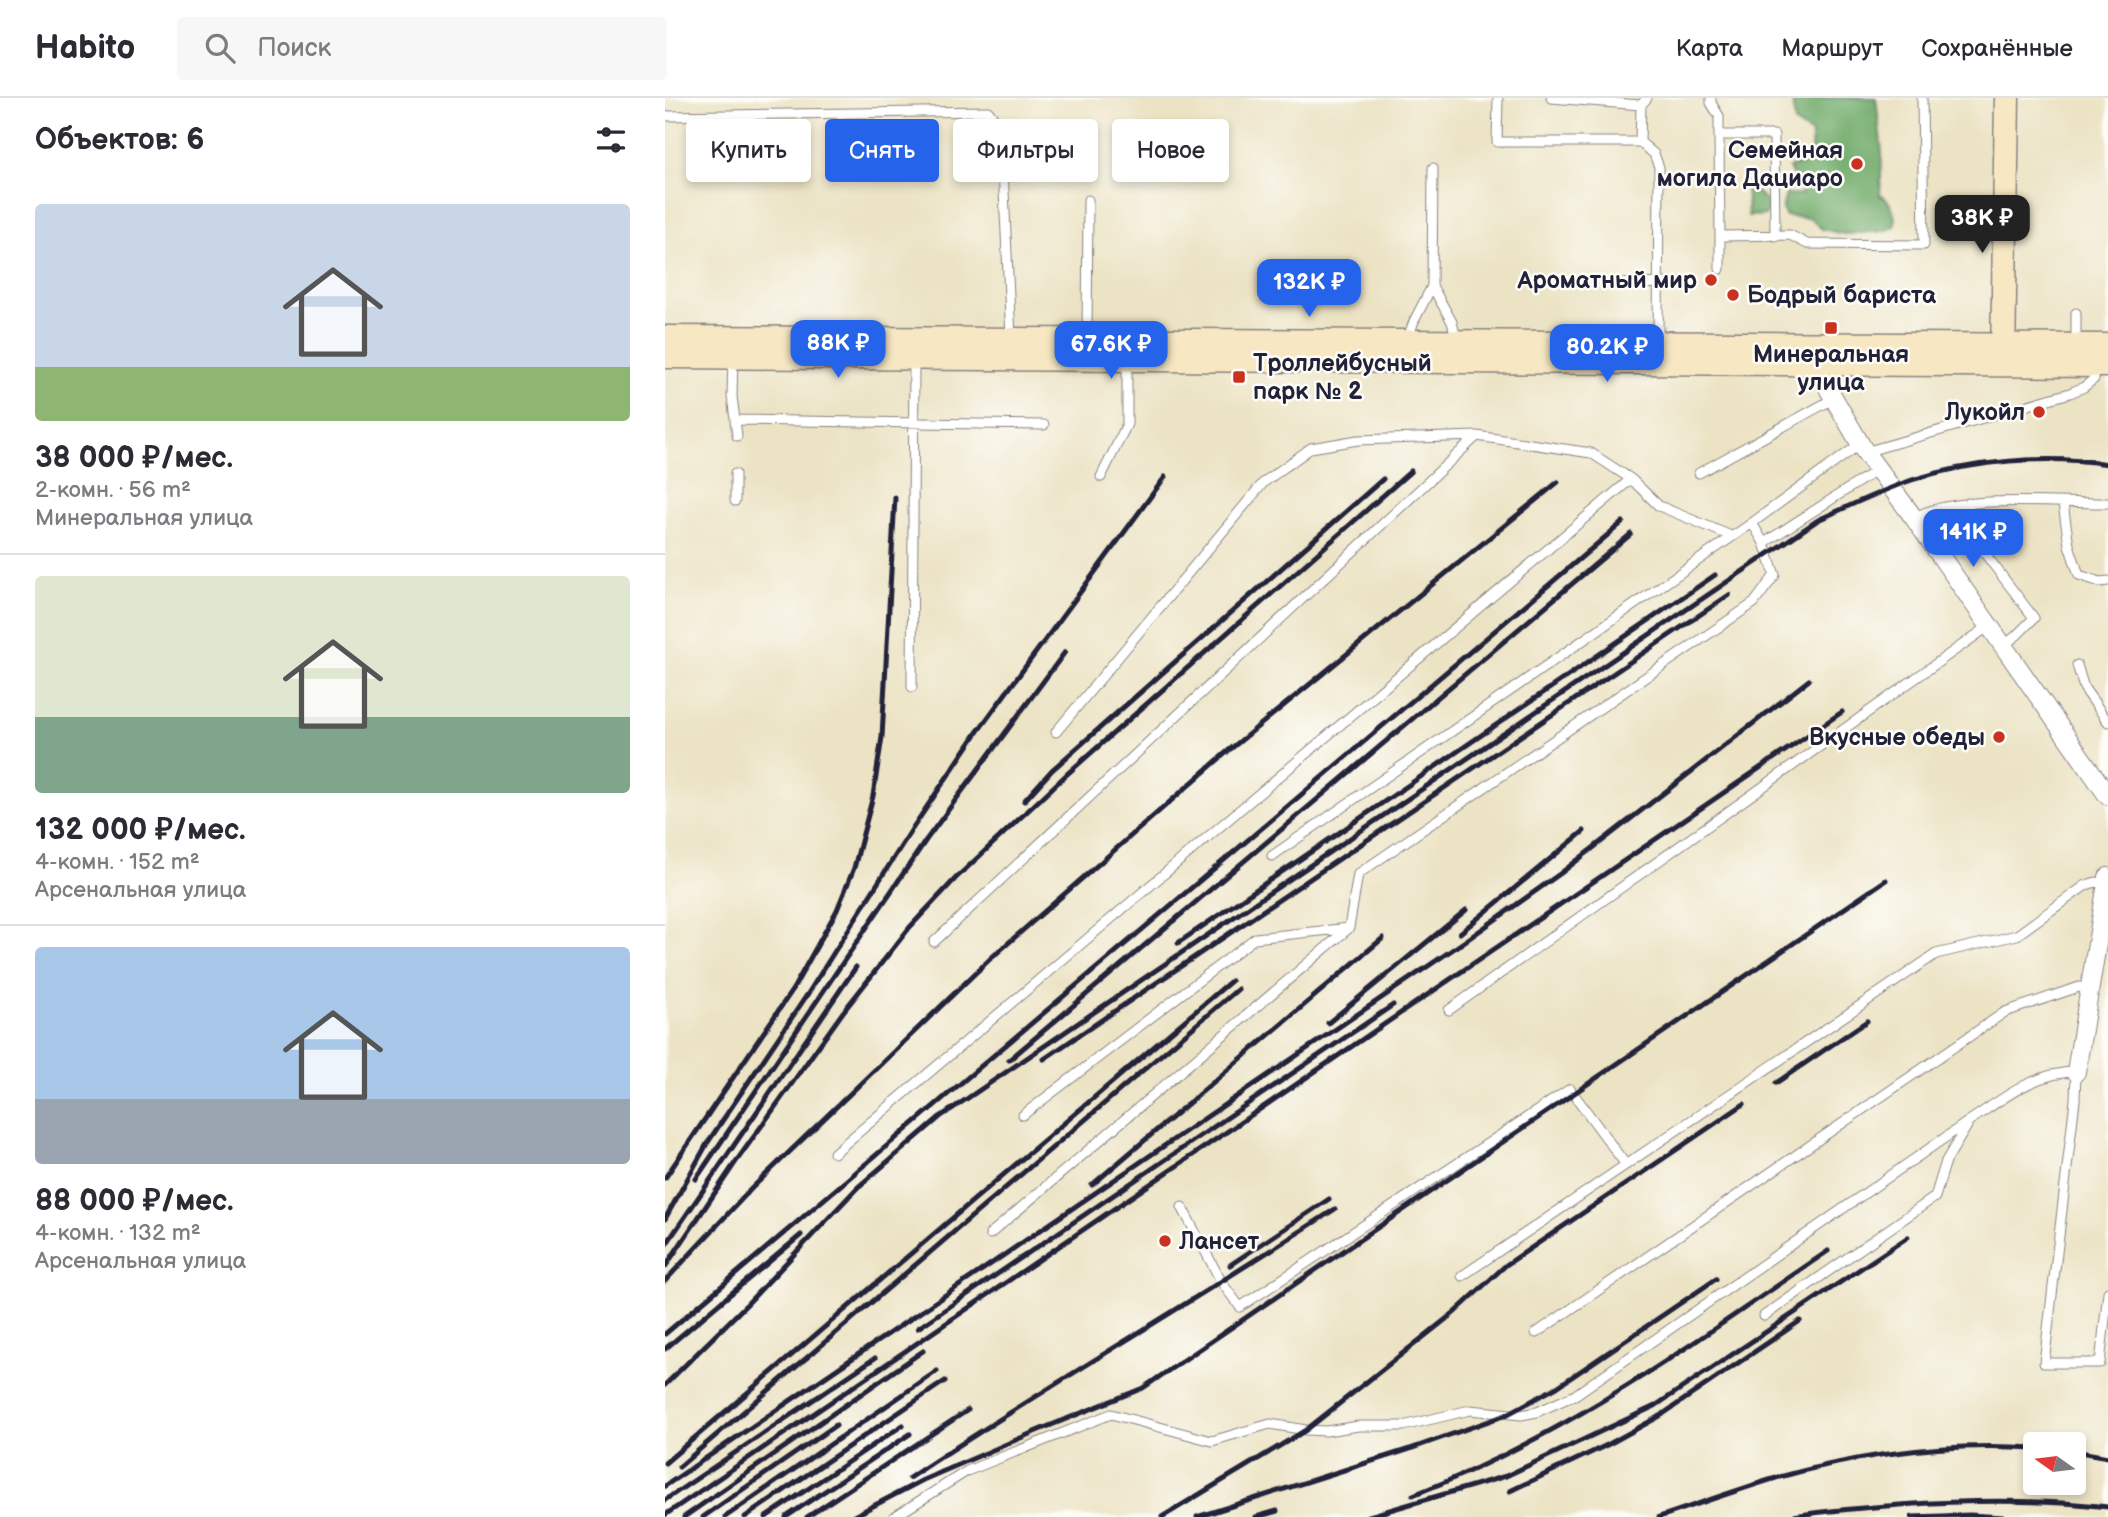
<!DOCTYPE html>
<html lang="ru">
<head>
<meta charset="utf-8">
<style>
  :root { --surface:#fff; --page:#f7f7f7; --text:#2b2b33; --muted:#7c7c81; --line:#e1e1e2; --accent:#2563eb }
  body { margin:0; font-family:"Balsamiq Sans",sans-serif; background:var(--page); color:var(--text); height:100vh; display:flex; flex-direction:column; font-size:26px; white-space:nowrap }
  * { box-sizing:border-box; margin:0 }
  p { font-size:23px; color:var(--muted) }
  .icon { flex:none; width:38px; height:38px; fill:none; stroke:currentColor; stroke-width:2; stroke-linecap:round; stroke-linejoin:round }
  .map { position:relative; flex:1; overflow:hidden }
  .details { display:flex; flex-direction:column; background:var(--surface); width:665px }
  .details>* { flex:none }
  .banner { position:absolute; left:21px; top:21px; width:665px; height:63px; display:flex; gap:14px }
  .needle { width:46px; rotate:284deg }
  .controls { position:absolute; left:1358px; top:1334px; display:grid; gap:14px }
  .controls a { display:grid; place-items:center; width:63px; height:63px; border-radius:7px; background:var(--surface); box-shadow:0 4px 10px #0003; font-size:35px }
  .price { position:absolute; translate:-50% -60px; padding:0 16px; border-radius:14px; background:var(--accent); color:#fff; font-size:23px; line-height:46px; filter:drop-shadow(0 2px 4px #0008) }
  .price::after { content:''; position:absolute; left:50%; top:42px; width:21px; height:16px; margin-left:-10px; background:inherit; clip-path:polygon(0 0,100% 0,50% 100%) }
  .price.on { background:#222; color:#fff }
  ul { padding:0; list-style:none }
  li { display:grid; align-content:center; gap:14px; height:371px; padding:0 35px }
  li+li { border-top:2px solid var(--line) }
  li span { display:grid; place-items:center; height:217px; border-radius:7px; color:#555 }
  li>.icon { margin-inline-start:auto }
  span .icon { width:126px; height:126px; fill:#fffc; stroke-width:1 }
  li b { font-size:30px }
  h2 { display:flex; justify-content:space-between; align-items:center; height:84px; padding:0 35px; font-size:30px }
  .chip { padding:0 24px; border-radius:7px; background:var(--surface); box-shadow:0 4px 10px #0003; font-size:24px; line-height:63px }
  .chip.on { background:var(--accent); color:#fff }
  header { display:flex; align-items:center; gap:42px; box-sizing:border-box; height:98px; padding:0 35px; background:var(--surface); border-bottom:2px solid var(--line) }
  header strong { font-size:33px }
  nav { display:flex; gap:38px; margin-inline-start:auto; font-size:24px }
  .search { width:490px; height:63px; background:var(--page); display:flex; align-items:center; gap:18px; box-sizing:border-box; padding:0 24px; border-radius:7px; color:var(--muted); font-size:26px }
  main { display:flex; flex:1; min-height:0 }
  .map>svg:first-child { display:block }
  .forest { fill:#72ac6c; stroke:#4a6754; stroke-width:2 }
  .lines { fill:none; stroke-linecap:round; stroke-linejoin:round }
  .lane-casing { stroke:#878280; stroke-width:11 }
  .street-casing { stroke:#878280; stroke-width:20 }
  .secondary-casing { stroke:#878280; stroke-width:27 }
  .lane { stroke:#fff; stroke-width:9 }
  .street { stroke:#fff; stroke-width:18 }
  .secondary { stroke:#f7e8c3; stroke-width:24 }
  .rail { stroke:#22223b; stroke-width:5 }
  .poi-dot { fill:#c8321e; stroke:#fdfcf7; stroke-width:2.5 }
  .labels { text-anchor:middle; dominant-baseline:central; stroke-width:5; stroke-linejoin:round; paint-order:stroke }
  .poi-label { font-size:24px; font-weight:bold; fill:#22223b; stroke:#fdfcf7; text-anchor:end }
</style>
</head>
<body>
<header>
<strong>Habito</strong>
<div class="search"><svg class="icon" aria-label="search" viewBox="0 0 24 24"><circle cx="10" cy="10" r="6"/><path d="M15 15l6 6"/></svg>Поиск</div>
<nav><a>Карта</a><a>Маршрут</a><a>Сохранённые</a></nav>
</header>
<main>
<section class="details">
<h2>Объектов: 6<svg class="icon" aria-label="filters" viewBox="0 0 24 24"><path d="M4 7h16M4 17h16"/><circle cx="9" cy="7" r="2"/><circle cx="15" cy="17" r="2"/></svg></h2>
<ul>
<li><span style="background:linear-gradient(#c9d6e8 75%,#8fb573 0)"><svg class="icon" aria-label="home" viewBox="0 0 24 24"><path d="M3 11l9-7 9 7M6 9v11h12V9"/></svg></span><div><b>38 000 ₽/мес.</b><p>2-комн. · 56 m²</p><p>Минеральная улица</p></div></li>
<li><span style="background:linear-gradient(#dfe7d0 65%,#7fa58c 0)"><svg class="icon" aria-label="home" viewBox="0 0 24 24"><path d="M3 11l9-7 9 7M6 9v11h12V9"/></svg></span><div><b>132 000 ₽/мес.</b><p>4-комн. · 152 m²</p><p>Арсенальная улица</p></div></li>
<li><span style="background:linear-gradient(#a9c7e8 70%,#9aa5b1 0)"><svg class="icon" aria-label="home" viewBox="0 0 24 24"><path d="M3 11l9-7 9 7M6 9v11h12V9"/></svg></span><div><b>88 000 ₽/мес.</b><p>4-комн. · 132 m²</p><p>Арсенальная улица</p></div></li>
</ul>
</section>
<div class="map">
<svg width="1443" height="1419" viewBox="0 0 1443 1419">
  <rect width="100%" height="100%" fill="#fdfcf7"/>
  <filter id="ink" filterUnits="userSpaceOnUse"><feTurbulence type="fractalNoise" baseFrequency=".0143" numOctaves="2"/><feDisplacementMap in="SourceGraphic" scale="14" xChannelSelector="R" yChannelSelector="G"/><feConvolveMatrix kernelMatrix="1 2 1 2 8 2 1 2 1" color-interpolation-filters="sRGB"/></filter>
  <filter id="wash" filterUnits="userSpaceOnUse"><feTurbulence type="fractalNoise" baseFrequency=".00686" numOctaves="4" result="noise"/><feDisplacementMap in="SourceGraphic" scale="28" xChannelSelector="R" yChannelSelector="G"/><feGaussianBlur stdDeviation="1.57" result="paint"/><feColorMatrix in="noise" values="0 0 0 0 0 0 0 0 0 0 0 0 0 0 0 0 0 1.4 0 .05"/><feComposite in="paint" operator="in"/></filter>
  <g filter="url(#wash)">
    <rect width="100%" height="100%" fill="#ece3c4"/>
    <!-- forest -->
    <path class="forest" d="M1127 0H1211L1217 55 1215 97C1226 103 1232 117 1229 129L1218 133 1179 136 1157 131 1145 120 1121 118 1117 111 1121 96 1137 97 1134 81 1127 77 1124 70 1141 63 1146 52 1147 36 1130 25Z
      M1081 89H1087L1104 106 1100 117 1083 118Z"/>
  </g>
  <g filter="url(#ink)">
    <g class="lines">
      <!-- lane casing -->
      <g class="lane-casing">
        <path id="lane" d="M833 0 832 44H975
          M886 0 976 7
          M982 0 976 7 975 44 989 56 994 69 993 244
          M1046 0V5L1054 18V37
          M0 18 323 13 334 27 337 51 346 240
          M1055 138 1054 37H1109L1110 138
          M1055 171V138L1125 137 1142 146 1259 147 1257 0
          M952 186 1014 185
          M767 188 768 70
          M1411 215V246
          M743 240 749 223 767 188 787 224 792 244
          M422 241 423 102
          M68 260 67 298 72 338
          M70 322 379 327
          M1200 354 1405 295 1419 289 1429 281 1430 268
          M1034 375 1168 301
          M436 379 462 326V264
          M70 403V376
          M1303 405 1308 440 1369 520 1351 538 1338 548
          M1398 406 1404 447 1414 477 1435 484 1443 483
          M1249 420C1288 395 1394 406 1443 405
          M1099 445 1212 372
          M1412 567 1419 590 1443 624
          M247 589 249 262
          M391 634 599 384 646 350 693 342 812 338
          M607 758 1087 425 1195 346
          M269 844 812 338 926 355 966 381 994 408 1066 438
          M784 912 1324 528
          M358 1017 590 840 684 830
          M169 1055 966 381
          M517 1109 557 1185 575 1209 905 991 961 1067
          M325 1136 684 830 693 776 1089 505 1110 477 1099 445 1087 425
          M797 1178 1271 856 1352 837 1421 787 1431 784 1443 787
          M1099 1218 1270 1099 1281 1063 1302 1028
          M871 1235 1340 914 1414 889 1424 890
          M229 1419 302 1373 446 1316 547 1343 605 1326 641 1332 661 1333 694 1328H738L805 1312 856 1317 872 1314 910 1297 1304 1023C1338 1001 1369 974 1411 974L1410 1002 1379 1265H1435L1443 1194"/>
      </g>
      <!-- street casing -->
      <g class="street-casing">
        <path id="street" d="M1161 253 1164 292 1200 354 1249 420 1443 698
          M1411 974 1443 779"/>
      </g>
      <!-- secondary casing -->
      <g class="secondary-casing">
        <path id="secondary" d="M0 240 1443 248
          M0 258 1443 267
          M1338 262 1342 0"/>
      </g>
      <!-- lane -->
      <use href="#lane" class="lane"/>
      <!-- street -->
      <use href="#street" class="street"/>
      <!-- secondary -->
      <use href="#secondary" class="secondary"/>
      <!-- rail -->
      <path class="rail" d="M359 703 387 672 718 381
        M795 835 919 733
        M513 845 1050 477
        M663 925 801 812
        M379 961 1064 497
        M344 962 966 436
        M1111 985 1202 923
        M0 1080 128 891 172 812 189 770 208 698 217 639 230 399
        M31 1081 261 742 400 554
        M427 1087 718 840
        M0 1121 43 1044 142 897 247 731 313 633 500 379
        M0 1148 191 869
        M565 1167 664 1101
        M0 1169 70 1065 178 914 245 829 291 780 401 677 746 373
        M0 1183 87 1090 325 861 563 653 893 384
        M253 1230 728 907
        M0 1236 958 424
        M0 1251 136 1137
        M0 1287 83 1205 192 1090 275 1019 1153 422C1184 408 1215 393 1247 382 1306 363 1382 356 1443 366
        M1409 1353 1443 1359
        M0 1365 566 883
        M14 1369 573 891
        M244 1380C384 1287 529 1203 670 1111
        M0 1388 803 841 896 775 1144 582
        M845 1393 944 1346 995 1318 1135 1223
        M748 1397C902 1338 1028 1245 1163 1153
        M0 1402 210 1260
        M0 1417 1177 614
        M19 1419 258 1253
        M38 1419 171 1327
        M60 1419 272 1273
        M80 1419 280 1283
        M101 1419 238 1327
        M121 1419 245 1336
        M142 1419 303 1312
        M187 1419 258 1382 374 1332 478 1290 1221 782
        M497 1419 641 1332 790 1214 841 1167 1079 1006
        M532 1419 745 1351 841 1317 892 1289 1051 1181
        M591 1419 612 1413
        M701 1419 841 1378 990 1308 1243 1139
        M994 1419C1033 1406 1072 1392 1111 1380 1195 1356 1283 1344 1370 1350
        M1123 1419C1160 1412 1198 1410 1235 1407 1305 1402 1373 1401 1443 1409
        M1247 1419 1305 1417 1338 1419"/>
    </g>
  </g>
  <!-- markers -->
  <g class="poi-dot">
    <circle cx="1192" cy="66" r="7"/>
    <circle cx="1046" cy="182" r="7"/>
    <circle cx="1068" cy="197" r="7"/>
    <rect x="1159" y="223" width="14" height="14" rx="3.5"/>
    <rect x="567" y="272" width="14" height="14" rx="3.5"/>
    <circle cx="1374" cy="314" r="7"/>
    <circle cx="1334" cy="639" r="7"/>
    <circle cx="500" cy="1143" r="7"/>
  </g>
  <g class="labels">
    <!-- poi labels -->
    <g class="poi-label">
      <text x="1178" y="52">Семейная<tspan x="1178" dy="28">могила Дациаро</tspan></text>
      <text x="1032" y="182">Ароматный мир</text>
      <text x="1082" y="197" text-anchor="start">Бодрый бариста</text>
      <text x="1166" y="256" text-anchor="middle">Минеральная<tspan x="1166" dy="28">улица</tspan></text>
      <text x="588" y="265" text-anchor="start">Троллейбусный<tspan x="588" dy="28">парк № 2</tspan></text>
      <text x="1360" y="314">Лукойл</text>
      <text x="1320" y="639">Вкусные обеды</text>
      <text x="514" y="1143" text-anchor="start">Лансет</text>
    </g>
  </g>
</svg>
<div class="controls">
<a><svg class="needle" viewBox="-14 -14 28 28"><path d="M0-13l5 13h-10z" fill="#e53935"/><path d="M0 13l5-13h-10z" fill="#7c7c81"/></svg></a>
</div>
<b class="price on" style="left:1317px;top:157px">38K ₽</b>
<b class="price" style="left:644px;top:221px">132K ₽</b>
<b class="price" style="left:173px;top:282px">88K ₽</b>
<b class="price" style="left:446px;top:283px">67.6K ₽</b>
<b class="price" style="left:942px;top:286px">80.2K ₽</b>
<b class="price" style="left:1308px;top:471px">141K ₽</b>
<div class="banner">
<a class="chip">Купить</a>
<a class="chip on">Снять</a>
<a class="chip">Фильтры</a>
<a class="chip">Новое</a>
</div>
</div>
</main>
</body>
</html>
